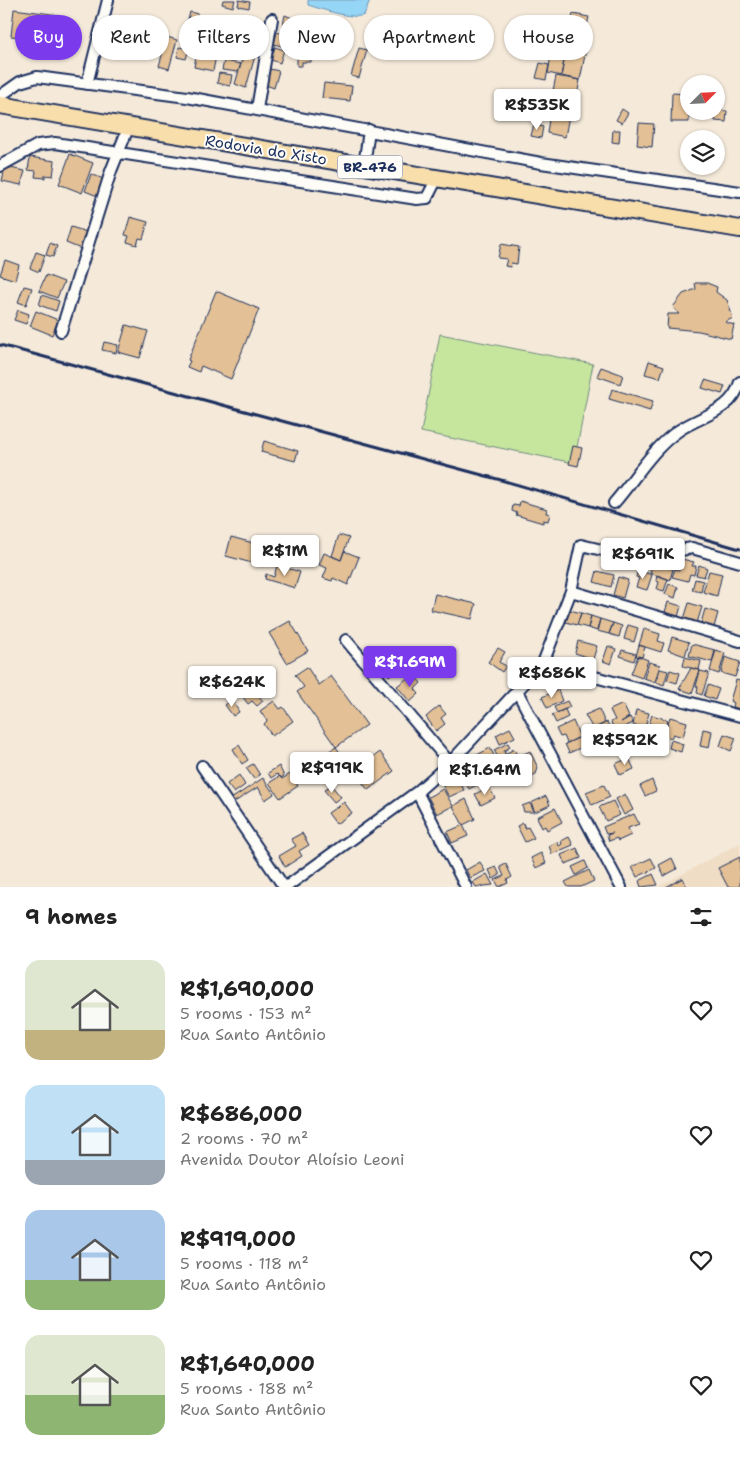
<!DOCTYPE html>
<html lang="en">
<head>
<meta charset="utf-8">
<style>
  :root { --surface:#fff; --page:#f2f2f2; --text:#222; --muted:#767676; --accent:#7c3aed }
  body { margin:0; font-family:"Shantell Sans",sans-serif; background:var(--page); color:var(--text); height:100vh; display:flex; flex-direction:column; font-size:19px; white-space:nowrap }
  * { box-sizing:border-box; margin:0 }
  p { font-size:16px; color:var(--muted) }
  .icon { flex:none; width:28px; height:28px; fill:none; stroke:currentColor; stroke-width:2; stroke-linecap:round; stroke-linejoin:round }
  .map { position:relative; height:887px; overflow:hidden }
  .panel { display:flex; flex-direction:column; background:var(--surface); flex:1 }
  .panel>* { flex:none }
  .hud { position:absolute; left:15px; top:15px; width:710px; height:45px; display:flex; gap:10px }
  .needle { width:32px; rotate:66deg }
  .controls { position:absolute; left:680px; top:75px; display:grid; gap:10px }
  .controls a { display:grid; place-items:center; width:45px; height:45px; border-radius:50%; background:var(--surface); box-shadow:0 1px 4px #0004; font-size:25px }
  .price { position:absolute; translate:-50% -42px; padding:0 11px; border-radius:5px; background:#fff; color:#222; font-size:16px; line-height:32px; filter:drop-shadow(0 1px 2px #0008) }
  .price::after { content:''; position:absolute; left:50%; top:30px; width:15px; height:11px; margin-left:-8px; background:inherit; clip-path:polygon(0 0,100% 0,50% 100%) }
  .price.active { background:var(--accent); color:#fff }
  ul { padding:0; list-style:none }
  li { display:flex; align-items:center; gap:15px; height:125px; padding:0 25px }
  li span { display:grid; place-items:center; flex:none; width:140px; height:100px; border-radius:15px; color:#555 }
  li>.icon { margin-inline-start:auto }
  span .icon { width:60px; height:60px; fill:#fffc; stroke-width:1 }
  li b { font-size:21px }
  h2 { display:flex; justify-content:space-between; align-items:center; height:60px; padding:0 25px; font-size:21px }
  .chip { padding:0 18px; border-radius:22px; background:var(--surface); box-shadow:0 1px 4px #0004; font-size:18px; line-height:45px }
  .chip.active { background:var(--accent); color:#fff }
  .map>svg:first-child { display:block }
  .built { fill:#f0ddc5 }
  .green { fill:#c6e69e; stroke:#708a7e }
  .water { fill:#95d5f6; stroke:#6493b9 }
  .building { fill:#e3c095; stroke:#1b2f5e }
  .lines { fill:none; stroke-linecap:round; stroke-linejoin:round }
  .minor-casing { stroke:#1b2f5e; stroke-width:14 }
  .trunk-casing { stroke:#1b2f5e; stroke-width:20 }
  .minor { stroke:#fdfcf7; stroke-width:10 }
  .trunk { stroke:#f8deab; stroke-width:16 }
  .rail { stroke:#1b2f5e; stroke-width:3 }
  .labels { text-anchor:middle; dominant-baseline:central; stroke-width:4; stroke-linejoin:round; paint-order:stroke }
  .shield { fill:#fdfcf7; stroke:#5f6c8c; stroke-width:1 }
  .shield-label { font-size:14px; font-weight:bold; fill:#1b2f5e }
  .street-label { font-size:15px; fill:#1b2f5e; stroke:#fdfcf7 }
</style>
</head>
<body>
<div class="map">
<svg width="740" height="887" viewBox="0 0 740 887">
  <rect width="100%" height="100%" fill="#f5eada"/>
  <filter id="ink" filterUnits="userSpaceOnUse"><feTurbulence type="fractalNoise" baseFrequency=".02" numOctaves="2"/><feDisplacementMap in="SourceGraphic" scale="10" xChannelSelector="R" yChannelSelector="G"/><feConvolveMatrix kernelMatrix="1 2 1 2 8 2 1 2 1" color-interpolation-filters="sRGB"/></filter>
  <g filter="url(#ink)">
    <!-- built -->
    <path class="built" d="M740 843V887H658Z"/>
    <!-- green -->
    <path class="green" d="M440 334 593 364 574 463 421 432Z"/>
    <!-- water -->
    <path class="water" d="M308 0H370L364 15C353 20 321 9 308 5Z"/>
    <!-- building -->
    <path class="building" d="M223 0H235L233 7 222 4Z
      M239 0 250 2 249 8 238 6Z
      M14 9 59 15 56 42 11 36Z
      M190 12 198 14 192 33 185 30Z
      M573 14 589 17 585 34 570 30Z
      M285 15 292 18 290 26 283 24Z
      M257 19 270 24 265 37 253 33Z
      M220 22 231 25 226 46 215 44Z
      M232 28 243 31 241 40 230 37Z
      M204 30 213 32 210 45 201 43Z
      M277 32 288 35 285 47 274 44Z
      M186 33 194 34 192 42 184 41Z
      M167 37 177 40 169 69 159 66Z
      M230 37 241 40 238 51 227 49Z
      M250 37 259 40 256 52 247 49Z
      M553 43 567 46 561 76 548 73Z
      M567 46 586 50 580 80 561 76Z
      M179 47 189 49 186 59 177 57Z
      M275 47 284 50 280 63 271 60Z
      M359 48 367 50 359 78 351 76Z
      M197 52 216 56 213 71 194 67Z
      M244 53 255 56 246 88 235 84Z
      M297 55H311V62H302V66H297Z
      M224 61 241 64 238 72 222 70Z
      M540 63 549 65 546 80 536 78Z
      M270 69 279 71 274 88 266 85Z
      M219 73 232 75 230 86 217 83Z
      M556 76 580 80 575 106 551 101Z
      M324 83 352 86 350 101 322 98Z
      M672 93 689 94V122H671Z
      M622 109 628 113 622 123 616 120Z
      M716 110 727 111 726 122 715 121Z
      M693 111H709L708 118 692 117Z
      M550 112 569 116 565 137 547 133Z
      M639 123 654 124 652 147 637 145Z
      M534 124 543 127 541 138 531 136Z
      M613 130H620L619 143 612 142Z
      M70 154 93 163 82 193 59 184Z
      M30 157 55 161 53 176 45 175V178L35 177 36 171 28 170Z
      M5 167 25 171 21 185 2 181Z
      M91 174 106 180 100 197 85 191Z
      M130 217 148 222 143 239 139 238 137 245 127 242 129 236 125 235Z
      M71 227 87 232 81 249 66 243Z
      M50 243 57 246 53 257 46 255Z
      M501 244 519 247 517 264 511 263 510 267 505 266 507 259 498 258Z
      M36 252 45 255 39 272 30 268Z
      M5 260 19 265 15 280 0 275Z
      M46 275 64 282 57 298 39 291Z
      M695 283H707L717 287 716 292 727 300 733 318 725 322 734 325 731 339 699 331 667 328 668 314H679L673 307 683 294 696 289Z
      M24 286 32 288 26 305 18 302Z
      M216 291 259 309 231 379 201 366 199 372 187 367 190 361 188 360Z
      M42 295 59 301 56 311 39 305Z
      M18 310 29 314 26 324 14 320Z
      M36 311 58 320 52 335 30 326Z
      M126 325 148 331 140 358 118 352Z
      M104 342 118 345 116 353 102 350Z
      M649 361 664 366 660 378 645 374Z
      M601 367 623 375 620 384 597 376Z
      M705 380 725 386 722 394 702 388Z
      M612 389 653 401 650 411 609 399Z
      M264 441 298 451 295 461 261 452Z
      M573 446 582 448 578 466 569 464Z
      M520 501 547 509 546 513 550 514 548 521 543 520V523L516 515 517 513 512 511 513 505 519 506Z
      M339 535 349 538 341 560 332 556Z
      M231 537 268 547 263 566 226 556Z
      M344 551 359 557 348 585 333 578 332 581 323 578 327 568 319 565 324 553 341 560Z
      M682 559 694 562 692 566H696L694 575 690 574 688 581 672 577 675 569 679 570Z
      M653 563 673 569 670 580 650 573Z
      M277 565 300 572 295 588 265 579 266 574 274 577Z
      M699 565 707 568 704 577 696 575Z
      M638 570 652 575 647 590 636 587 639 578 636 577Z
      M597 571 614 575 611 587 594 582Z
      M709 571 722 574 717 596 703 592Z
      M657 575 668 579 664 591 657 589 659 582 656 581Z
      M618 577 628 580 623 598 613 595Z
      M695 579 703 581 701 592 692 590Z
      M669 584 678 587 675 598 665 594Z
      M435 594 476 604 472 619 431 610Z
      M668 602 681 606 678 617 665 612Z
      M689 603 702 607 697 623 684 619Z
      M705 609 718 613 714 627 701 623Z
      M570 610 581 613 577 625 566 622Z
      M581 613 591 616 588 628 577 625Z
      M591 616 600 619 597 631 588 628Z
      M600 619 613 623 609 634 597 631Z
      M290 621 308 651 287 663 269 633Z
      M613 623 622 626 619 637 609 634Z
      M628 625 638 628 634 642 624 639Z
      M644 629 660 634 658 641 664 643 661 652 639 645Z
      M672 637 689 642 685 656 668 650Z
      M578 641 597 646 593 659 575 653Z
      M692 644 715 650 712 662 689 656Z
      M639 645 645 647 642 657 636 656Z
      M608 646 616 649 611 664 603 661Z
      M498 648 505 652 499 662 506 666 502 672 488 662Z
      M622 650 636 654 634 661 620 656Z
      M716 650 725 653 719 674 710 671Z
      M393 651 403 665 389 676 378 662Z
      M638 656 648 660 642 678 631 674Z
      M685 657 701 661 699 670 683 666Z
      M725 657 740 662 735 677 721 673Z
      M649 662 660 665 655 682 644 678Z
      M307 667 319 685 331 676 367 725 336 747 297 692 304 687 295 675Z
      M691 668 700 670 692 693 679 689Z
      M660 669 668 671 664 685 656 682Z
      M670 670 680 673 677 683 667 680Z
      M700 671 709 673 702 695 697 693 698 687 696 686Z
      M413 674 421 683 415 689 419 694 410 702 397 686Z
      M736 680 740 681V709L733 707 734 703 730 701Z
      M250 685 263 701 257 706 252 701 248 704 240 693Z
      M708 685 719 689 715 700 704 696Z
      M558 690 562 701 547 708 542 697Z
      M232 700 239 712 233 716 225 705Z
      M274 701 280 709 283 707 293 721 272 736 264 724 267 721 260 711Z
      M567 701 570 707 557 713 554 707Z
      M623 704 629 717 621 722 630 717 633 723 600 738 593 729 607 722 610 728 613 727 611 722 615 720 610 710Z
      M439 706 446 714 441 718 445 724 436 731 426 717Z
      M565 709 568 717 556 723 552 715Z
      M599 709 605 723 593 729 585 715Z
      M636 710 649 713 645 728 633 725Z
      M652 715 668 720 664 735 647 731Z
      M670 717 687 722 683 737 673 734 671 738 664 735Z
      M573 721 580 737 567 743 564 736 560 737 556 729Z
      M510 728 515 737 500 744 496 735Z
      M703 729 712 731 709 748 700 746Z
      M724 734 736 738 731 751 720 746Z
      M585 735 589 744 569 753 565 744Z
      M653 737 662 740 658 751 649 747Z
      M671 740 683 744 681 752 669 748Z
      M508 743 510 747 504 751 505 754 514 749 518 757 502 765 494 750Z
      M239 745 248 760 242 764 233 749Z
      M336 747 349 765 339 772 326 753Z
      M490 748 498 763 482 772 487 782 482 785 468 760Z
      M530 751 538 768 536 774 519 782 516 774 529 770 522 755Z
      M380 752 394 771 368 790 354 771Z
      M354 756 361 766 354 771 346 761Z
      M629 758 634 769 620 775 615 764Z
      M470 762 481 783 469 789 458 768Z
      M253 764 260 775 254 779 246 768Z
      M279 766 284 776 281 778 277 774 271 778 268 773Z
      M501 773 505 782 494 787 490 778Z
      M290 774 298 786 280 798 269 783 280 776 282 779Z
      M239 775 245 785 234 793 227 784Z
      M457 776 464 790 449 797 442 784Z
      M263 778 274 794 265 800 258 787 233 803 231 799Z
      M652 780 656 791 645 796 640 786Z
      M331 785 341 797 334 802 324 790Z
      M604 785 610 797 592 805 586 792Z
      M489 787 495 798 481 805 475 794Z
      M443 789 453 806 437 814 428 797Z
      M625 794 633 810 624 815 616 799Z
      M546 796 550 805 535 812 531 803Z
      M466 799 475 819 463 825 453 806Z
      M613 801 620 815 606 821 599 807Z
      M344 802 352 813 336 824 328 813Z
      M530 803 534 812H524L522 806Z
      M555 808 562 822 547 830 545 826 542 828 537 817Z
      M634 814 639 824 628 828 631 835 618 841 617 838 609 841 607 835 613 833 606 834 603 827Z
      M523 823 525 828 528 827 534 838 525 842 517 826Z
      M463 825 468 836 452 843 447 832Z
      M302 833 309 845 299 851 302 856 285 867 279 856 296 846 291 839Z
      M569 837 573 845 552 854 549 846 557 842 559 846 562 844 561 841Z
      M577 848 581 858 565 864 561 855Z
      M541 853 546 863 536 868 531 858Z
      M740 857V887H728L718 868Z
      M651 858 656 868 637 877 632 867Z
      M672 858 677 869 664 876 659 865Z
      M585 861 588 868 576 875 572 867Z
      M480 862 485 871 470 878 466 870Z
      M506 864 512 877 507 880 508 883 499 887 495 880 504 876 500 867Z
      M496 867 500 875 493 879 489 870Z
      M589 870 594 881 581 887H568L565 882Z
      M487 874 493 885 476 887 473 882Z
      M653 874 658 885 641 887 639 881Z
      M683 878 687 887H666Z"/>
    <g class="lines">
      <!-- minor casing -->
      <g class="minor-casing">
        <path id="minor" d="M87 84 108 0
          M0 96 20 82 37 77 187 97 541 163 740 192
          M257 109 272 19
          M0 166 38 145 55 143 417 199 427 198 437 178
          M364 166 369 130
          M61 331 111 171 129 126
          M614 503C634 480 653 448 678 431 701 415 732 412 740 382
          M571 591 740 641
          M346 640 450 763
          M543 663 740 716
          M517 691 621 887
          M202 766 284 887
          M417 792 466 887
          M286 887 417 792 450 763 543 663 571 591 581 545 636 558 692 548 740 562"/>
      </g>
      <!-- trunk casing -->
      <g class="trunk-casing">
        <path id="trunk" d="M0 105 740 229"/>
      </g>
      <!-- minor -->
      <use href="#minor" class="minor"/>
      <!-- trunk -->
      <use href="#trunk" class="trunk"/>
      <!-- rail -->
      <path class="rail" d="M0 345 501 480 740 549"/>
    </g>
  </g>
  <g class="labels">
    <!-- shield labels -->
    <rect class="shield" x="337.5" y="155.5" width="65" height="23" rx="4"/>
    <g class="shield-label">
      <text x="370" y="167">BR-476</text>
    </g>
    <!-- street labels -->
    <g class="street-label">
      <text transform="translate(266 150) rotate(9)">Rodovia do Xisto</text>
    </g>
  </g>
</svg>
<div class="controls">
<a><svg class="needle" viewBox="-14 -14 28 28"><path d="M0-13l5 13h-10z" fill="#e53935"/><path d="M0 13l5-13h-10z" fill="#767676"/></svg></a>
<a><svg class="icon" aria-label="layers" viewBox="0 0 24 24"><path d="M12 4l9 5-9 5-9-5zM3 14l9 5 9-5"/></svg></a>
</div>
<b class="price" style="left:537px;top:131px">R$535K</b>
<b class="price" style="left:285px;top:577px">R$1M</b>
<b class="price" style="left:643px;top:580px">R$691K</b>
<b class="price active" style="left:410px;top:688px">R$1.69M</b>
<b class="price" style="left:552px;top:699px">R$686K</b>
<b class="price" style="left:232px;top:708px">R$624K</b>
<b class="price" style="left:625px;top:766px">R$592K</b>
<b class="price" style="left:332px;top:794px">R$919K</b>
<b class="price" style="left:485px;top:796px">R$1.64M</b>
<div class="hud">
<a class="chip active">Buy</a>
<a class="chip">Rent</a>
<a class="chip">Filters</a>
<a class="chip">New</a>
<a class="chip">Apartment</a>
<a class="chip">House</a>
</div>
</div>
<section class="panel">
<h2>9 homes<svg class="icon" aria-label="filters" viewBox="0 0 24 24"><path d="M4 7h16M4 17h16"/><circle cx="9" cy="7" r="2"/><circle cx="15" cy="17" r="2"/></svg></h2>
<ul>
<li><span style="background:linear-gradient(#dfe7d0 70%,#c2b280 0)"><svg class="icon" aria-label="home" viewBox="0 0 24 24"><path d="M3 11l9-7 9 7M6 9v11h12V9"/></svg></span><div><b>R$1,690,000</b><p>5 rooms · 153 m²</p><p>Rua Santo Antônio</p></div><svg class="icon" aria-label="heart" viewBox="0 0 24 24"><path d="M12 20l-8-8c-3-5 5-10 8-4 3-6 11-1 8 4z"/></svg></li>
<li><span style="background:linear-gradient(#bfe0f5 75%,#9aa5b1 0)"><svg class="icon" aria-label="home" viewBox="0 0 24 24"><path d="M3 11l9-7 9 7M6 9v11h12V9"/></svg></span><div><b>R$686,000</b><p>2 rooms · 70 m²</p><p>Avenida Doutor Aloísio Leoni</p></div><svg class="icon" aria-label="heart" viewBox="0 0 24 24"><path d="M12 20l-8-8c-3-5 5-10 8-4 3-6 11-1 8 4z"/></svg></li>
<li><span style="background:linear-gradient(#a9c7e8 70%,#8fb573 0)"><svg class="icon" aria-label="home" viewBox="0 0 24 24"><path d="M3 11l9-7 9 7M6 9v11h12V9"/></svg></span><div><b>R$919,000</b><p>5 rooms · 118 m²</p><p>Rua Santo Antônio</p></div><svg class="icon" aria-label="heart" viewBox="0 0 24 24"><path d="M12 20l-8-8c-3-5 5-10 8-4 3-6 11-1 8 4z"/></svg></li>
<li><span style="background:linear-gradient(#dfe7d0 60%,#8fb573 0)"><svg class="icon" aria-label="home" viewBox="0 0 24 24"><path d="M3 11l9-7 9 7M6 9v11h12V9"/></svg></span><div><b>R$1,640,000</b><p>5 rooms · 188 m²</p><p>Rua Santo Antônio</p></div><svg class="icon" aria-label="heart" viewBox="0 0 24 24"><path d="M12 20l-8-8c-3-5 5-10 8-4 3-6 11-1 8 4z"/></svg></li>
</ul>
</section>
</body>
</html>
